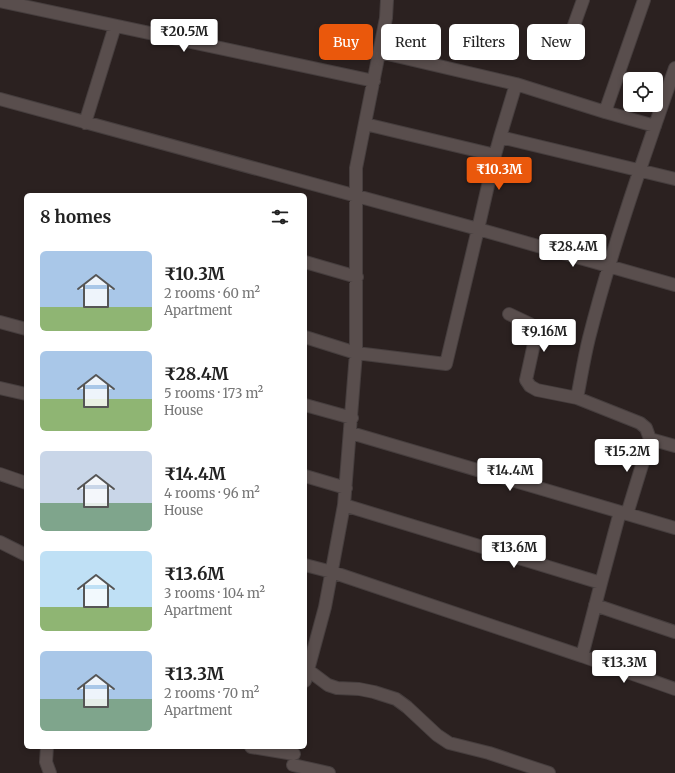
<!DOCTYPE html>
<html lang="en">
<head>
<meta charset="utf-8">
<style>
  :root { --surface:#fff; --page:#f2f2f2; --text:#222; --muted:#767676; --accent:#ea580c }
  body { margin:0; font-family:Merriweather,serif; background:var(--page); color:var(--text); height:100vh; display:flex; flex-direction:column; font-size:15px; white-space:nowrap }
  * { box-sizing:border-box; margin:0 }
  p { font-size:13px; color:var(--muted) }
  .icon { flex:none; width:22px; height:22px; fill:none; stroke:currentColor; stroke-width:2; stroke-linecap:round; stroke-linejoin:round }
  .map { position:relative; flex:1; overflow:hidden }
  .drawer { position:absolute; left:24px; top:193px; width:283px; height:556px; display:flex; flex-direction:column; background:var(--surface); border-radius:6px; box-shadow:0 2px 6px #0003 }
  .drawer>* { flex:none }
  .guide { position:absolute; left:319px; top:24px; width:296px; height:36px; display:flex; gap:8px }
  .controls { position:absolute; left:623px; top:72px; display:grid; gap:8px }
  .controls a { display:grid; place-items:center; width:40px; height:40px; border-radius:6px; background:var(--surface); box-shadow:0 2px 6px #0003; font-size:20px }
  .price { position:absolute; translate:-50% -34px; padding:0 9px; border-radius:4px; background:#fff; color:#222; font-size:13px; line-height:26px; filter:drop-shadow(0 1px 2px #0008) }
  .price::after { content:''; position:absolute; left:50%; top:24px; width:12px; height:9px; margin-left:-6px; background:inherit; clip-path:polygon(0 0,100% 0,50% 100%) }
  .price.current { background:var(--accent); color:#fff }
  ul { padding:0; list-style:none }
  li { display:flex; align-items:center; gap:12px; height:100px; padding:0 16px }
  li span { display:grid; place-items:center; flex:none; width:112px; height:80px; border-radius:6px; color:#555 }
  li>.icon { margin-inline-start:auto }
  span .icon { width:48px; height:48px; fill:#fffc; stroke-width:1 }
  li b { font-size:17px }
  h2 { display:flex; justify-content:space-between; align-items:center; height:48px; padding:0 16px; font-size:17px }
  .tag { padding:0 14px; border-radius:6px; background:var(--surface); box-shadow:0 2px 6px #0003; font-size:14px; line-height:36px }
  .tag.current { background:var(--accent); color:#fff }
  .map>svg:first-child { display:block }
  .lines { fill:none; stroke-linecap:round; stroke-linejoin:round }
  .minor-casing { stroke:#463e3e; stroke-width:14 }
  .minor { stroke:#594e4d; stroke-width:12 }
</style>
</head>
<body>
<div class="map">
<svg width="675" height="773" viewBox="0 0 675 773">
  <rect width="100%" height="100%" fill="#2b2120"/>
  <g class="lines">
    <!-- minor casing -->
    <g class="minor-casing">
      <path id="minor" d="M0 1 374 81
        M568 42 583 0
        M379 52 516 84
        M675 68C644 157 612 247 589 338 584 358 581 378 577 398L640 423 646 428 650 439 675 446
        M0 99 478 229 495 155 365 124
        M605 112 655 126
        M85 123 115 26
        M500 137 516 84 605 112 644 0
        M495 155 500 137 675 179
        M305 262 357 277
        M509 314 530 324 535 331V339L526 380 530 386 537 390 577 398
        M0 322 26 329
        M305 337 356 353 446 364 478 229 675 285
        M0 388 26 394
        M305 405 352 418
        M351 433 675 528
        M0 474 26 483
        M305 476 346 488
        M344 505 601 583 620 512
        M627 514 650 439
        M0 542 26 555
        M305 565 332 572 582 656 601 583
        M595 605 675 632
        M582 656 675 689
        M308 670 328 685 337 688 359 689 374 692 396 699 407 707 437 735 449 743 489 753 549 773
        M305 681 325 607 344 505 356 353V168L386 18 387 0
        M47 747 46 762 50 773
        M251 747 294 754
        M293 765 329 773"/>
    </g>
    <!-- minor -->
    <use href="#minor" class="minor"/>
  </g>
</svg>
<div class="controls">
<a><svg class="icon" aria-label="locate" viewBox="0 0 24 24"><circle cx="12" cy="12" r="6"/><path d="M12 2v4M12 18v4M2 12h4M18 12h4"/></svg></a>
</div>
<b class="price" style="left:184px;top:53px">₹20.5M</b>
<b class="price current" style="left:499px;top:191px">₹10.3M</b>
<b class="price" style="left:573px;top:268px">₹28.4M</b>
<b class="price" style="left:544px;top:353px">₹9.16M</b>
<b class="price" style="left:627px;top:473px">₹15.2M</b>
<b class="price" style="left:510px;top:492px">₹14.4M</b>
<b class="price" style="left:514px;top:569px">₹13.6M</b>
<b class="price" style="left:624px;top:684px">₹13.3M</b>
<div class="guide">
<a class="tag current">Buy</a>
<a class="tag">Rent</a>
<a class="tag">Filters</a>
<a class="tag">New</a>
</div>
<section class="drawer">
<h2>8 homes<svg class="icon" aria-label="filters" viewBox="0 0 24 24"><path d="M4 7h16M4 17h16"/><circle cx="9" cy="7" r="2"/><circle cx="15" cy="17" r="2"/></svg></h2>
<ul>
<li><span style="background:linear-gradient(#a9c7e8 70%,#8fb573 0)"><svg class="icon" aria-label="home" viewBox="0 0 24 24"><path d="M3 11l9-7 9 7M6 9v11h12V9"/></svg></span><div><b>₹10.3M</b><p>2 rooms · 60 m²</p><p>Apartment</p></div></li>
<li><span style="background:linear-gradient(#a9c7e8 60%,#8fb573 0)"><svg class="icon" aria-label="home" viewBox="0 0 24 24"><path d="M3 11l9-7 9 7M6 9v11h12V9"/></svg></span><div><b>₹28.4M</b><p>5 rooms · 173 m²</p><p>House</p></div></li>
<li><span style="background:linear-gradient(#c9d6e8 65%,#7fa58c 0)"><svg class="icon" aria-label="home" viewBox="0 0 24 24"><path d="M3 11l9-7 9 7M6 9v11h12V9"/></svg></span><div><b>₹14.4M</b><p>4 rooms · 96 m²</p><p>House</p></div></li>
<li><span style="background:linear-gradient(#bfe0f5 70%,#8fb573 0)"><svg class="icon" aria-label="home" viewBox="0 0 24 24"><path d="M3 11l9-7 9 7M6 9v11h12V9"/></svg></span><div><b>₹13.6M</b><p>3 rooms · 104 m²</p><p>Apartment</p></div></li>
<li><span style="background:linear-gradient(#a9c7e8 60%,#7fa58c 0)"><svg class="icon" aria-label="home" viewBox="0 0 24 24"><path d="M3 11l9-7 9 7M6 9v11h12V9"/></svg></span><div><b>₹13.3M</b><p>2 rooms · 70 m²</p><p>Apartment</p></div></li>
</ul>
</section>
</div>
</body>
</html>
